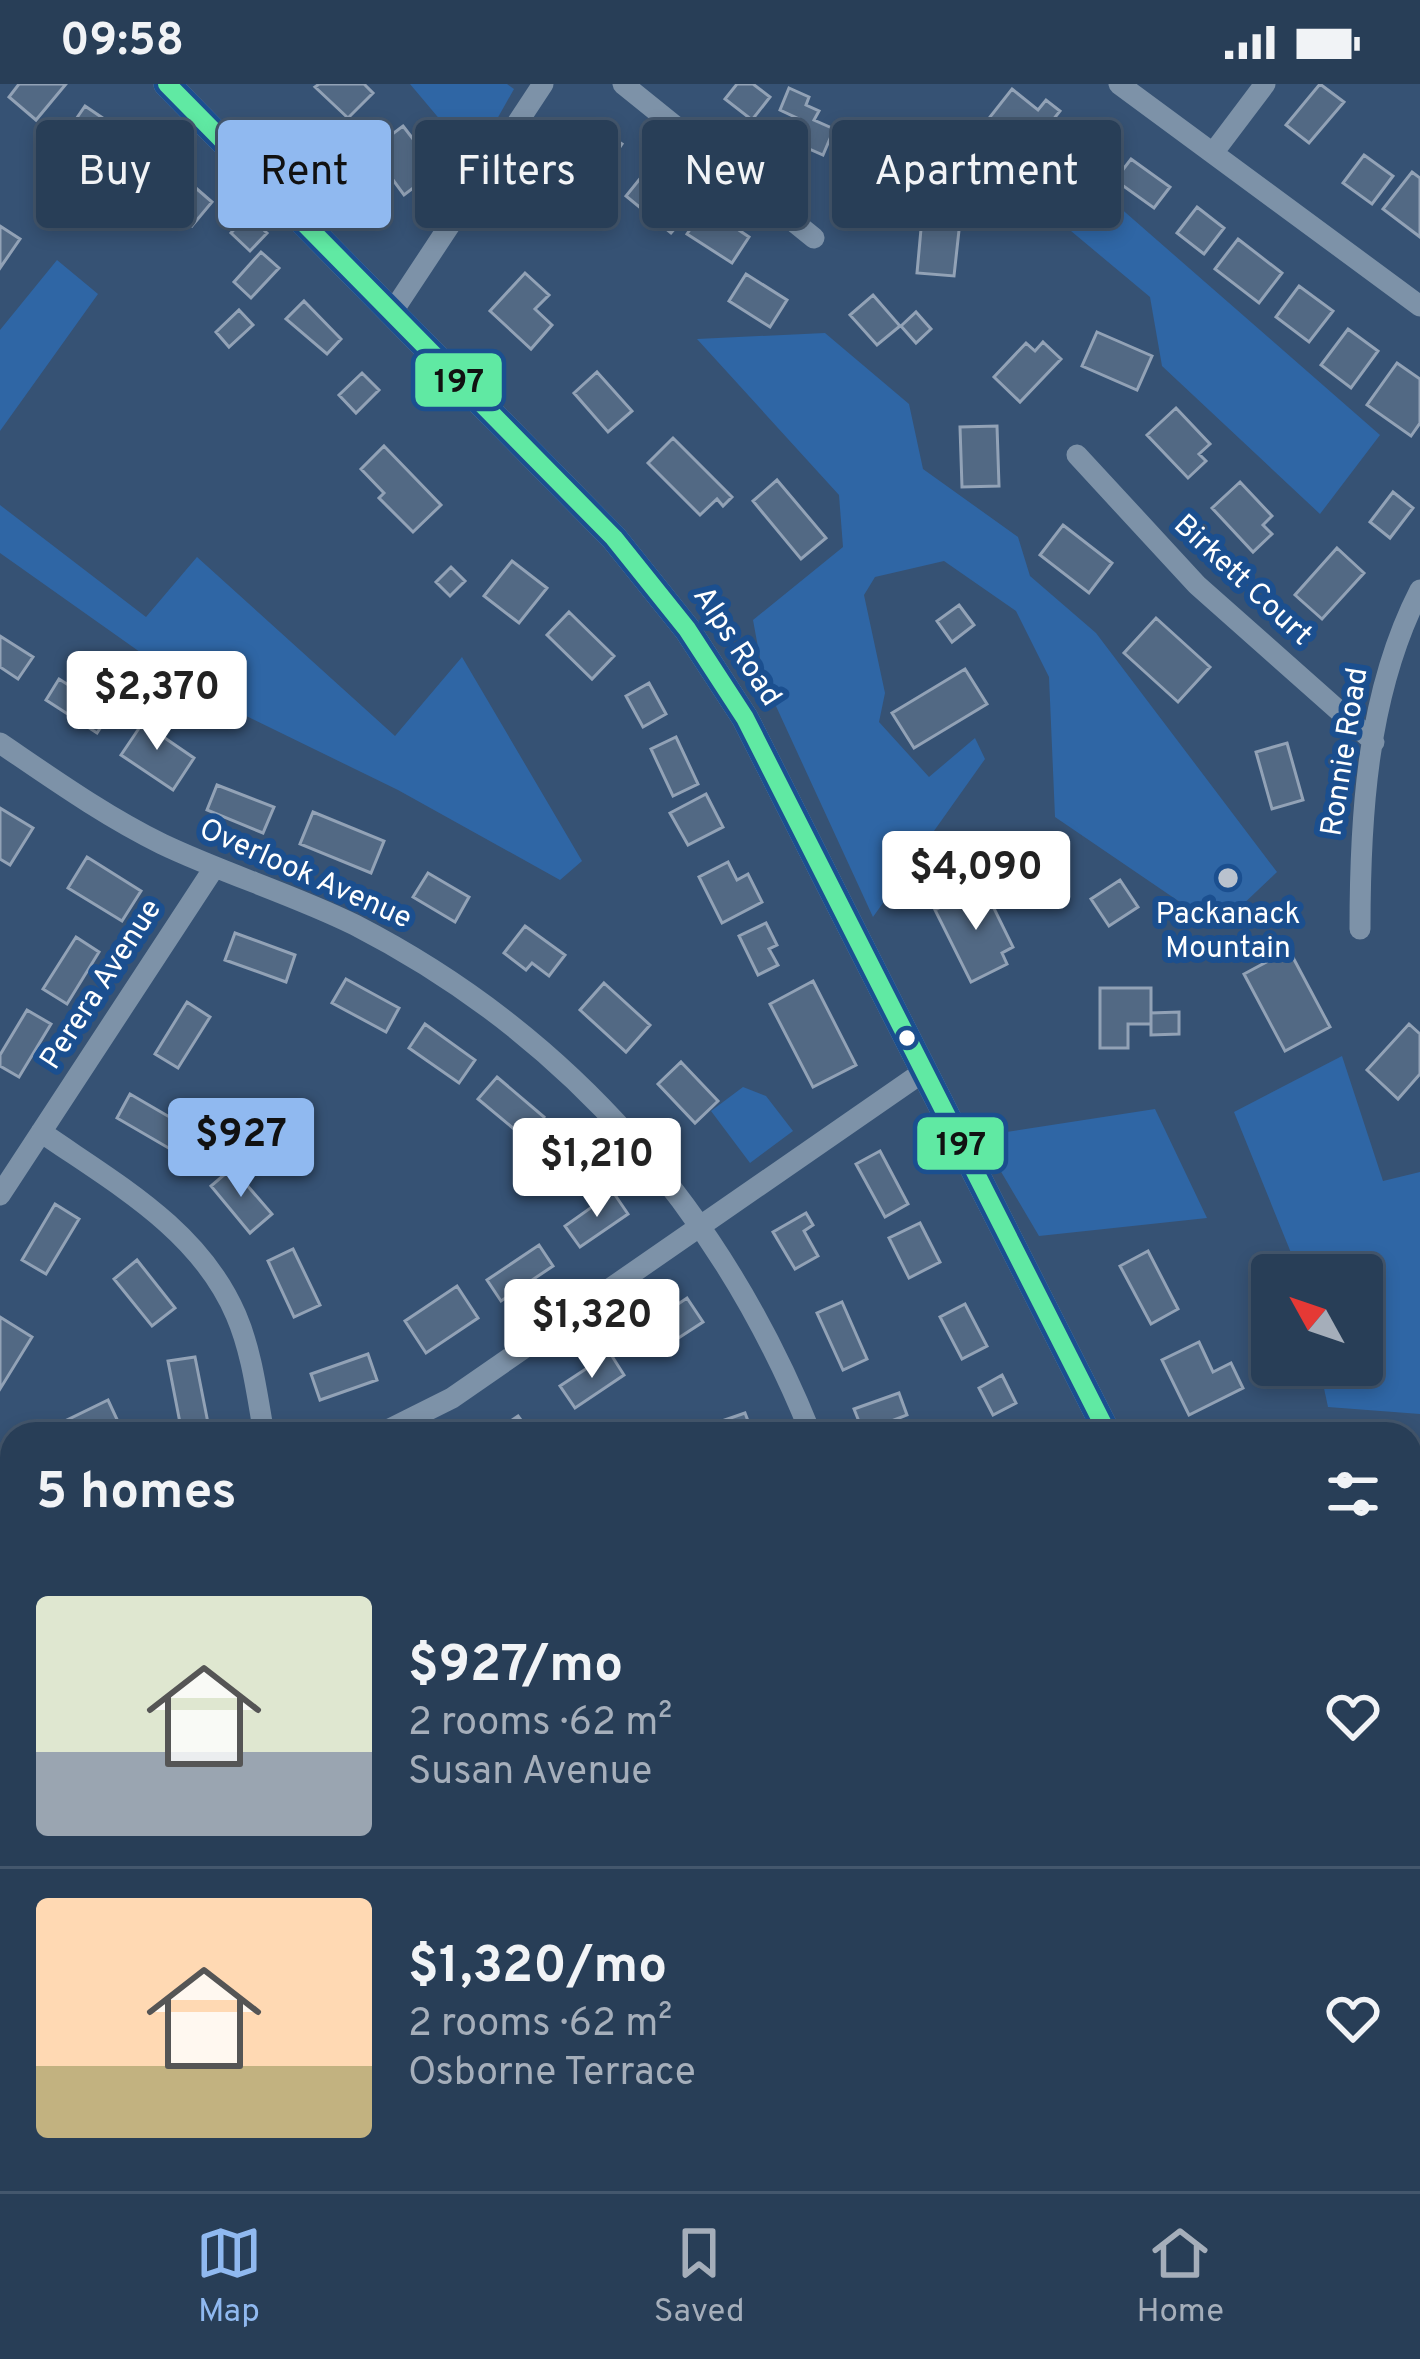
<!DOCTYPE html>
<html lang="en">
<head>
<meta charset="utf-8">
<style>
  :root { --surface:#283e57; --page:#30455d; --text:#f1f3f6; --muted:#a5aeba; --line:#44576d; --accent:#90b9f0 }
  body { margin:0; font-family:Overpass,sans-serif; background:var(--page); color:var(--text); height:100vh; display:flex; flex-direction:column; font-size:45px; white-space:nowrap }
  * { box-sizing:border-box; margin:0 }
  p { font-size:39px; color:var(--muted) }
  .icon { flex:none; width:66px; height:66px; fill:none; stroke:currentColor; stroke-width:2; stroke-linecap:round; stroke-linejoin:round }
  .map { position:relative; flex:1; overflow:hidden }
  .details { position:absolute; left:0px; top:1338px; width:1422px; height:771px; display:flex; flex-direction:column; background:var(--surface); border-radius:36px 36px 0 0; box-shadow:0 6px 18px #0003,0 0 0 3px var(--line) }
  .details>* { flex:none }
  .hud { position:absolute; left:36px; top:36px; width:1350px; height:108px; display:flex; gap:24px }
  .needle { width:78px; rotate:310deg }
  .buttons { position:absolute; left:1251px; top:1170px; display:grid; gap:24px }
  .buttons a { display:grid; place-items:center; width:132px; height:132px; border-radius:12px; background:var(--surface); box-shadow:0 6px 18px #0003,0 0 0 3px var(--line); font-size:60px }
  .price { position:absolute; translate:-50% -102px; padding:0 27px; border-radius:12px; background:#fff; color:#222; font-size:39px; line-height:78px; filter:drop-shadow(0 3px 6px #0008) }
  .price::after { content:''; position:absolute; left:50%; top:72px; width:36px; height:27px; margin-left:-18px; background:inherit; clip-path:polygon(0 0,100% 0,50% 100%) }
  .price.on { background:var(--accent); color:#111 }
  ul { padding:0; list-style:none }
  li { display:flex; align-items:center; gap:36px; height:300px; padding:0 36px }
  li+li { border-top:3px solid var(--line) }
  li span { display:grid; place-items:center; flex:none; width:336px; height:240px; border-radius:12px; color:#555 }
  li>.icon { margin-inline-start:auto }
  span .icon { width:144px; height:144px; fill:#fffc; stroke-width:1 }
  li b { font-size:51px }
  h2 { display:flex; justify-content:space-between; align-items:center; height:144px; padding:0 36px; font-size:51px }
  .chip { padding:0 42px; border-radius:12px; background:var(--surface); box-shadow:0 6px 18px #0003,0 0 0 3px var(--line); font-size:42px; line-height:108px }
  .chip.on { background:var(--accent); color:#111 }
  .status { display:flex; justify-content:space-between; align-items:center; height:84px; padding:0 60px; background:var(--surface); direction:ltr }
  .status svg { height:33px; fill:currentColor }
  .menu { display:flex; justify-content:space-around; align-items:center; height:168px; border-top:3px solid var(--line); background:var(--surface); font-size:33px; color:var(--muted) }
  .menu a { display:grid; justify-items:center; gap:6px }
  .menu .on { color:var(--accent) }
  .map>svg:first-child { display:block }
  .green { fill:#2f66a5 }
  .building { fill:#526984; stroke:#92a2b6; stroke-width:3 }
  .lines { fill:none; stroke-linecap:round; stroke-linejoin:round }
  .minor { stroke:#7d92a8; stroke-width:21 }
  .major { stroke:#7d8ea7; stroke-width:27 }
  .bus-1-casing { stroke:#1b4f8f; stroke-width:27 }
  .bus-1 { stroke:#60e9a3; stroke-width:18 }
  .poi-dot { fill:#b9c2ce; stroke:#1b4f8f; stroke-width:4.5 }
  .bus-dot { fill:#fff; stroke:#1b4f8f; stroke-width:4.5 }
  .labels { text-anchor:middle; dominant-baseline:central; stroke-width:12; stroke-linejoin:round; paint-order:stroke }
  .street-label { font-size:30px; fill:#fff; stroke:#1b4f8f }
  .poi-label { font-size:30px; fill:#fff; stroke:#1b4f8f }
  .line-badge { stroke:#1b4f8f; stroke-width:4.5 }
  .pale-badge-label { font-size:33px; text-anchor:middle; font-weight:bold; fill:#111 }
</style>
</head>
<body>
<div class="status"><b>09:58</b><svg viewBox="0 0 49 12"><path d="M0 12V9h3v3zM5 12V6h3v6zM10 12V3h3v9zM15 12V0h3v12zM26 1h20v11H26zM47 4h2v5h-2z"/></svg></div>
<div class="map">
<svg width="1420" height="2107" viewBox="0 0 1420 2107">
  <rect width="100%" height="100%" fill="#365274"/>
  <!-- green -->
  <path class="green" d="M410 0H507L514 5 474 76Z
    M1102 108 1380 351 1320 430 1162 282 1150 213 1071 147Z
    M57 176 98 210 0 347V246Z
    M825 249 909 320 923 385 1018 453 1030 492 1096 549 1277 788 1218 844 1055 733 1049 593 1016 527 944 477 875 493 864 511 885 609 879 638 929 693 975 654 985 675 873 833 764 596 753 536 843 463 839 411 697 255Z
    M0 421 146 533 197 473 395 652 462 573 582 777 560 796 398 706 195 607 0 469Z
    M1342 972 1383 1097 1420 1088V1330L1328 1323 1319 1281H1362V1191H1300L1234 1028Z
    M743 1003 766 1012 793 1047 750 1079 711 1027Z
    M1155 1025 1207 1134 1039 1152 980 1052Z
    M12 1549V1660L0 1654V1585Z"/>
  <!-- building -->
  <path class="building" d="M19 0H66L36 36 9 13Z
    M319 0H364L373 9 348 34 315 3Z
    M737 0H753L770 13 752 36 725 15Z
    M1320 0 1344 18 1309 59 1286 41Z
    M789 4 809 13 806 21 819 27 814 36 834 45 823 71 789 56 799 35 780 26Z
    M1012 5 1038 26 1046 16 1060 27 1038 55 1023 43 1015 53 990 33Z
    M85 22 116 43 91 80 71 66 83 48 72 41Z
    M584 35 622 60 604 87 566 62Z
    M403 42 437 86 404 111 371 66Z
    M875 46 921 78 902 105 857 74Z
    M1094 48 1120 67 1104 90 1077 71Z
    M124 62 173 94 151 121 106 84Z
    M1364 71 1393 92 1372 120 1343 99Z
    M1131 75 1170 103 1154 124 1115 96Z
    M651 81 700 115 671 149 626 112Z
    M1412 88 1420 94V153L1383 125Z
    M182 92 212 118 192 142 161 117Z
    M705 123 749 153 732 179 687 150Z
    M1197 123 1224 144 1204 170 1177 149Z
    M247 131 267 149 250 167 231 149Z
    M922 134 960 137 954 192 917 189Z
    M0 142 20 155 0 184Z
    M1238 155 1282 189 1259 219 1215 185Z
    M261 168 279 184 251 214 234 198Z
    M525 189 549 211 535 225 552 241 531 265 490 227Z
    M746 190 787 216 770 243 729 217Z
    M1299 202 1333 227 1309 258 1276 233Z
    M873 211 900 242 877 261 850 231Z
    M304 217 341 255 327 270 286 235Z
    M239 226 253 241 229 263 216 248Z
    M916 228 931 245 916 259 901 242Z
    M1348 245 1378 267 1351 304 1321 281Z
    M1097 248 1152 272 1137 306 1082 282Z
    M1043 258 1061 275 1020 318 994 293 1026 259 1035 267Z
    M1397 279 1420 295V339L1411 352 1367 321Z
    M597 288 632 327 608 348 574 309Z
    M362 289 379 306 356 329 339 311Z
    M1176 324 1210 360 1199 370 1206 377 1188 394 1147 351Z
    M997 342 999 402 962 403 960 343Z
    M673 354 732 413 723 422 717 415 700 431 648 379Z
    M384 362 441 421 413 448 379 414 384 409 361 385Z
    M777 396 826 454 801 475 753 417Z
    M1240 398 1272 432 1263 441 1272 450 1253 468 1212 424Z
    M1393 408 1413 424 1390 454 1370 438Z
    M1063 441 1112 479 1089 509 1040 471Z
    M1337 464 1364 489 1322 535 1295 511Z
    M512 477 547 504 519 539 484 512Z
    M451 483 465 497 450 512 436 498Z
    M959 521 974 541 952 558 937 537Z
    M569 528 614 572 592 595 547 551Z
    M1156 534 1210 583 1178 618 1124 569Z
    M0 552 33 573 18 595 0 583Z
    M965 585 987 620 914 664 892 629Z
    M59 595 111 628 97 649 46 616Z
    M649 599 666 630 643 643 626 612Z
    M150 628 169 641 162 652 194 674 173 706 121 671Z
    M676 653 698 700 673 712 651 665Z
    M1287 659 1303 716 1272 725 1256 668Z
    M217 701 274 723 263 749 207 726Z
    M706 710 723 743 688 761 670 729Z
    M0 724 33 744 10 781 0 775Z
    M313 728 384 757 371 789 300 760Z
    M87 773 141 807 122 837 68 804Z
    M728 778 737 796 748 790 762 818 722 839 699 793Z
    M428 789 469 813 455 838 413 813Z
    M1120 796 1138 823 1109 842 1091 815Z
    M983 802 1013 863 1002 869 1007 880 971 898 935 826Z
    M766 839 777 861 769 865 778 881 758 891 739 852Z
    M525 842 565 871 549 892 532 879 526 886 504 869Z
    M235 849 295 871 286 898 225 876Z
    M76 853 99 868 67 920 43 905Z
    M1289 866 1330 943 1285 967 1244 890Z
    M346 895 399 924 386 948 332 919Z
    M813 897 856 981 813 1003 770 920Z
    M604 899 650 941 626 968 580 926Z
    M1100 904H1151V940H1128V964H1100Z
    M187 918 210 933 178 984 155 970Z
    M27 926 51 940 19 993 0 982V971Z
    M1179 928V950L1151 951V929Z
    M425 940 475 976 459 999 409 964Z
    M1409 940 1420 950V990L1398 1015 1367 986Z
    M681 978 718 1017 695 1039 658 1000Z
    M497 993 544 1033 526 1055 478 1015Z
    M130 1010 185 1042 172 1066 117 1034Z
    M880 1067 908 1120 885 1133 856 1080Z
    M232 1084 272 1130 250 1149 211 1102Z
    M613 1108 628 1130 580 1163 565 1142Z
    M55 1120 79 1135 46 1190 22 1176Z
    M806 1129 813 1141 804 1147 818 1172 795 1185 773 1148Z
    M920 1139 940 1178 909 1194 889 1154Z
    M539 1161 553 1182 501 1217 487 1196Z
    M293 1165 320 1221 294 1233 268 1177Z
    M1148 1167 1178 1225 1151 1240 1120 1182Z
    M137 1176 175 1224 152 1242 114 1195Z
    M457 1202 478 1234 426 1269 405 1237Z
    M687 1214 703 1238 660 1266 644 1243Z
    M842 1218 867 1275 843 1286 817 1229Z
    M965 1220 987 1262 962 1275 940 1233Z
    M0 1233 32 1253 0 1305Z
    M1199 1258 1213 1288 1231 1279 1243 1304 1189 1331 1162 1276Z
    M610 1269 624 1291 575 1324 560 1302Z
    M368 1270 377 1296 320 1316 311 1290Z
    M195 1273 208 1339 181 1344 168 1277Z
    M1002 1291 1016 1319 993 1331 979 1304Z
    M899 1309 907 1331 889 1338 893 1350H864L854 1325Z
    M108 1316 121 1344 109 1350H67L61 1339Z
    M745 1329 753 1350H723L719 1338Z
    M518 1332 531 1350H492Z
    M1420 1537V1576L1410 1582V1543Z
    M1410 1667 1420 1669V1720L1410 1717Z
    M0 1838 12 1846V1868L5 1879 0 1876Z
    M0 2055 12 2063V2097H25L19 2107 0 2095Z
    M669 2097H698L702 2107H673Z
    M1060 2097H1118V2102L1062 2107Z
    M1310 2097H1366L1369 2106 1314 2107Z"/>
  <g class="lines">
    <!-- minor -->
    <path class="minor" d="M623 0 814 154
      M1119 0 1420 222
      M1213 69 1265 0
      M393 227 543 0
      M1077 371 1197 501 1374 658
      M0 659C53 695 105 732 162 760 225 790 292 810 355 841 569 951 722 1128 811 1350
      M1360 845C1360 731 1367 609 1420 506
      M41 1048C116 1100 199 1145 236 1231 252 1268 257 1311 264 1350
      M0 1111 214 784
      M380 1350 452 1314 923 988
      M0 1517 12 1497
      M0 1953 12 1934
      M752 2097 756 2107
      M309 2107 316 2097"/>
    <!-- major -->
    <path class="major" d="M167 0 614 454 687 545 745 634 1108 1350
      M1410 1957 1420 1982"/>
    <!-- bus-1 casing -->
    <g class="bus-1-casing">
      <path id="bus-1" d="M167 0 614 454 687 545 745 634 1108 1350"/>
    </g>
    <!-- bus-1 -->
    <use href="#bus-1" class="bus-1"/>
  </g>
  <!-- markers -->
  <circle class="poi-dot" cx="1228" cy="794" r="12"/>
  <circle class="bus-dot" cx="907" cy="954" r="10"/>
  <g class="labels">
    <!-- street labels -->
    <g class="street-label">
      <text transform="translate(1242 497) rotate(43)">Birkett Court</text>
      <text transform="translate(736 563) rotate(57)">Alps Road</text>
      <text transform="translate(1346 668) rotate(-81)">Ronnie Road</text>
      <text transform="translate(305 791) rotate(24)">Overlook Avenue</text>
      <text transform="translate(102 901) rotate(-57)">Perera Avenue</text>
    </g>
    <!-- poi labels -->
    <g class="poi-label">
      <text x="1228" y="831">Packanack<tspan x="1228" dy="34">Mountain</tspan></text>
    </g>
  </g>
  <g class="line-badge">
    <rect x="413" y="267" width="91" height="58" rx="12" fill="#60e9a3"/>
    <rect x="915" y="1031" width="91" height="57" rx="12" fill="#60e9a3"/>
  </g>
  <g class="pale-badge-label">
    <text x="459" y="308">197</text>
    <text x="961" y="1071">197</text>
  </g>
</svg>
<div class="buttons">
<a><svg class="needle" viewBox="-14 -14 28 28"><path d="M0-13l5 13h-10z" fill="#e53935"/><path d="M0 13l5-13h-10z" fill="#a5aeba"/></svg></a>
</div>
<b class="price" style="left:157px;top:669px">$2,370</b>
<b class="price" style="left:976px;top:849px">$4,090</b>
<b class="price on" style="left:241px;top:1116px">$927</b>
<b class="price" style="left:597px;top:1136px">$1,210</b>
<b class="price" style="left:592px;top:1297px">$1,320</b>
<div class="hud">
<a class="chip">Buy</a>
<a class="chip on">Rent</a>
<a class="chip">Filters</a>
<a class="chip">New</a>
<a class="chip">Apartment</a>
</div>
<section class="details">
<h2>5 homes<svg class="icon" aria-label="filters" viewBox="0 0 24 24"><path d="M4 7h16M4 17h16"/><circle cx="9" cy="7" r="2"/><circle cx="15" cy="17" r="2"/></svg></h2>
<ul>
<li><span style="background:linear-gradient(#dfe7d0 65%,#9aa5b1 0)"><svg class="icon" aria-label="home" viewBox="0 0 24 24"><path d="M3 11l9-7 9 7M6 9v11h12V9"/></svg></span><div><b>$927/mo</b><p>2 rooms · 62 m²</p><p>Susan Avenue</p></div><svg class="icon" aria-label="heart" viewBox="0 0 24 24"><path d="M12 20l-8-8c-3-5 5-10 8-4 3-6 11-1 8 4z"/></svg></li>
<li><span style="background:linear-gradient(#ffd9b3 70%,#c2b280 0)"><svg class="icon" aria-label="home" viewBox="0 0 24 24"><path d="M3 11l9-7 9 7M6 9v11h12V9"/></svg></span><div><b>$1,320/mo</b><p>2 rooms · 62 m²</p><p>Osborne Terrace</p></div><svg class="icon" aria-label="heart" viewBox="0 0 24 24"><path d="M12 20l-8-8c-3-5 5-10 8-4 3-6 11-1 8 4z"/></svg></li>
</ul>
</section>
</div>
<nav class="menu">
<a class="on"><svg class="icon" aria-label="map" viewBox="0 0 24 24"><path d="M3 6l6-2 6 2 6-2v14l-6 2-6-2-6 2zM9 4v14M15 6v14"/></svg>Map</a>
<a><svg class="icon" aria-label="saved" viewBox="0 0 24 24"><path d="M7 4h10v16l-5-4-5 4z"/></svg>Saved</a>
<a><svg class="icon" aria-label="home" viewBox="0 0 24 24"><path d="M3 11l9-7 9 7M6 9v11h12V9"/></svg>Home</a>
</nav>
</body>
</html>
